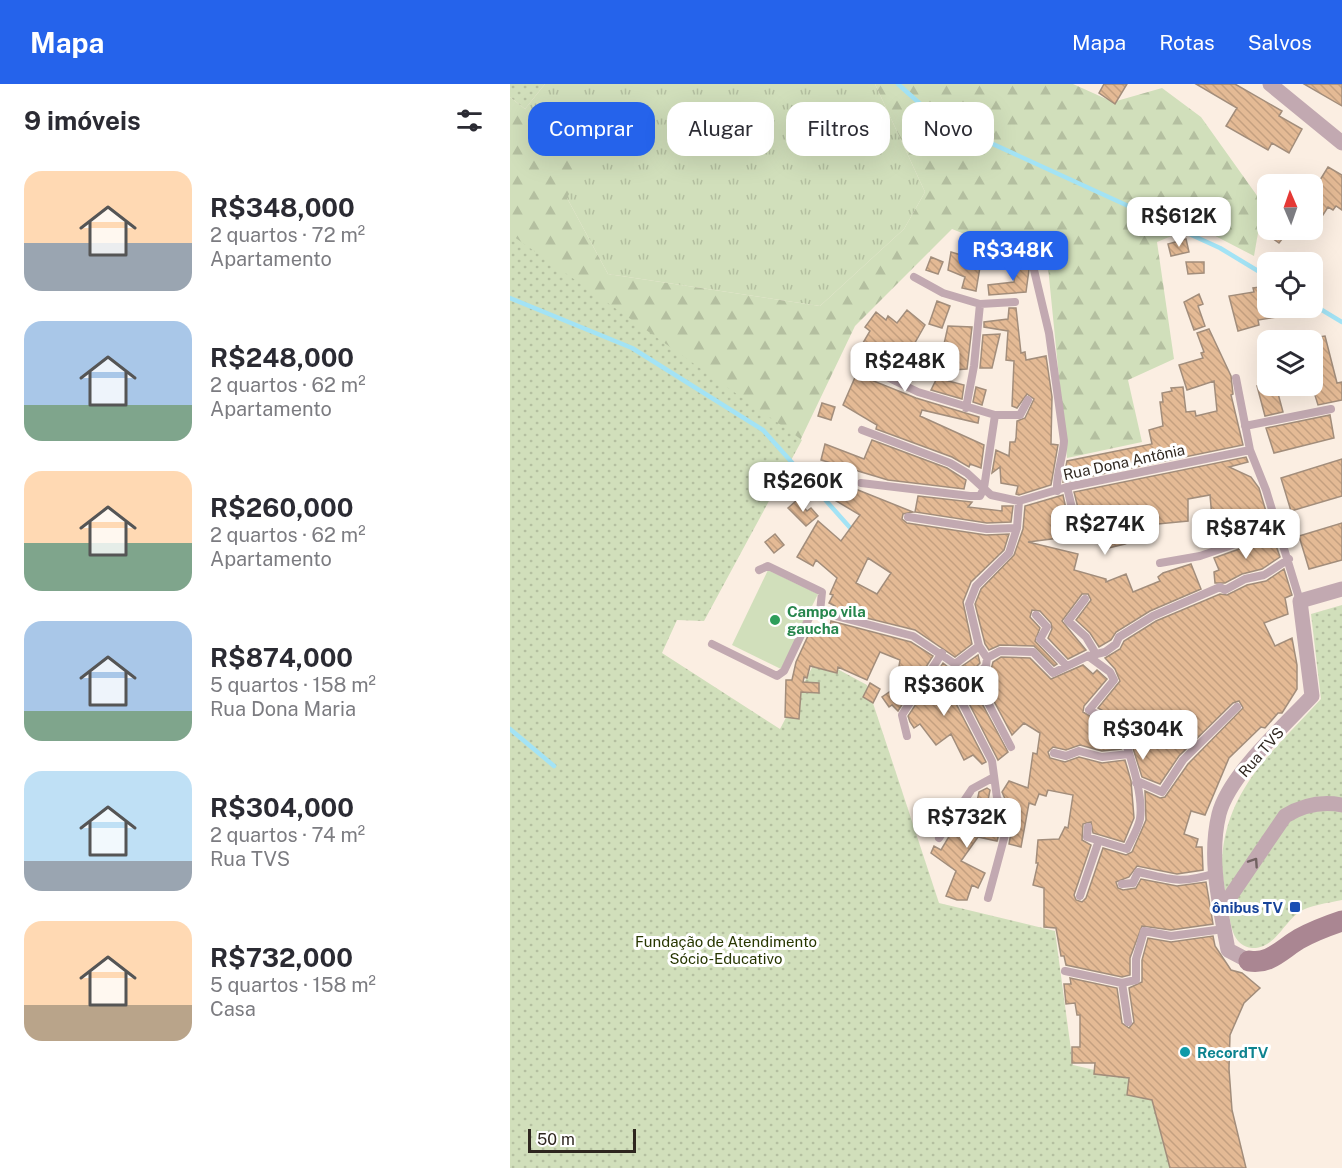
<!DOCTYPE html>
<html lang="pt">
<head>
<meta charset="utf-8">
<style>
  :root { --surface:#fff; --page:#f2f2f3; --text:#2b2b33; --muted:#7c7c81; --accent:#2563eb }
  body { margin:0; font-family:"Public Sans",sans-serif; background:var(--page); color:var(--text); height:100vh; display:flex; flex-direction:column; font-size:22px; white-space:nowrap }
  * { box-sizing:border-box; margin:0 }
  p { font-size:20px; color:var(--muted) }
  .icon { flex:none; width:33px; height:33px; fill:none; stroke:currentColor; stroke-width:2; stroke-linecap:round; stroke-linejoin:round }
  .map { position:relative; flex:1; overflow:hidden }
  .details { display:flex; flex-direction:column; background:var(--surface); width:510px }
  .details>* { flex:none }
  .guide { position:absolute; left:18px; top:18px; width:570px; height:54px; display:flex; gap:12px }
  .needle { width:39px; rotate:358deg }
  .fabs { position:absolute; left:747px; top:90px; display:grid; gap:12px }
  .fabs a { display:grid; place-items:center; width:66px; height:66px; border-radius:12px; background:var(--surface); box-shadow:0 6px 24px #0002; font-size:30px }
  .scale { position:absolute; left:18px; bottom:15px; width:108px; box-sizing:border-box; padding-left:6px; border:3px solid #2e261f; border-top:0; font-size:16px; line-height:21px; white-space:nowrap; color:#2e261f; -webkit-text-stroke:4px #fff; paint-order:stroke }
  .price { position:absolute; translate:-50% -51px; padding:0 14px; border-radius:12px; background:#fff; color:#222; font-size:20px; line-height:39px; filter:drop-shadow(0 2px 3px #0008) }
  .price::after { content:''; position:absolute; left:50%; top:36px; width:18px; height:14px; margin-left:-9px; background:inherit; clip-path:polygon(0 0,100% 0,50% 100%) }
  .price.active { background:var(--accent); color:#fff }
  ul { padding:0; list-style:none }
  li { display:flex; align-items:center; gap:18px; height:150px; padding:0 24px }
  li span { display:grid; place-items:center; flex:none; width:168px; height:120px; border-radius:18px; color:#555 }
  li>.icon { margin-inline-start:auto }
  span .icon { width:72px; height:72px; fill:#fffc; stroke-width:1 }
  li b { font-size:26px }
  h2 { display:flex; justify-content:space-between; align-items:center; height:72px; padding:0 24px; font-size:26px }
  .chip { padding:0 21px; border-radius:18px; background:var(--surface); box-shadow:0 6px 24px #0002; font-size:21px; line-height:54px }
  .chip.active { background:var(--accent); color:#fff }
  header { display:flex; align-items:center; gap:36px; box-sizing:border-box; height:84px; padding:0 30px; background:var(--accent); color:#fff }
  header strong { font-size:28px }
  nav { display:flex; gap:33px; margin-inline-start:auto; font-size:21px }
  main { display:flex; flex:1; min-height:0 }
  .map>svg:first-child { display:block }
  .grass { fill:url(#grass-tufts) }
  .forest { fill:url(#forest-firs) }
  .park { fill:url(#park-dots) }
  .pitch { fill:#d1dfbb }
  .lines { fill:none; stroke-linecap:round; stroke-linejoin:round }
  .stream { stroke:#a3e3f5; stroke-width:4.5 }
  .building { fill:url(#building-back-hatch); stroke:#a28d7b; stroke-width:1.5; fill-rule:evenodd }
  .lane { stroke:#c2a9b1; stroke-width:8 }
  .street { stroke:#c2a9b1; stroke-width:15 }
  .secondary { stroke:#aa8692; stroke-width:21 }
  .oneway { stroke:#716161 }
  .leisure-dot { fill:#2e9e5b; stroke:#fff; stroke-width:2 }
  .transit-dot { fill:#1a4fb4; stroke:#fff; stroke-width:2 }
  .culture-dot { fill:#0f9aa8; stroke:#fff; stroke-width:2 }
  .labels { text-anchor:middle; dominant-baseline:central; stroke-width:6; stroke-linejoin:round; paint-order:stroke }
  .street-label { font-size:15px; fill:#2e261f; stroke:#fff }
  .leisure-label { font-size:15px; font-weight:bold; fill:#27864d; stroke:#fff; text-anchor:start }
  .transit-label { font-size:15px; font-weight:bold; fill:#164399; stroke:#fff; text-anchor:end }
  .park-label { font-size:15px; fill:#273600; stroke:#fff }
  .culture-label { font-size:15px; font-weight:bold; fill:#0d838f; stroke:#fff; text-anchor:start }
</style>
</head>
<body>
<header>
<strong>Mapa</strong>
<nav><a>Mapa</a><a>Rotas</a><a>Salvos</a></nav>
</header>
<main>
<section class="details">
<h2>9 imóveis<svg class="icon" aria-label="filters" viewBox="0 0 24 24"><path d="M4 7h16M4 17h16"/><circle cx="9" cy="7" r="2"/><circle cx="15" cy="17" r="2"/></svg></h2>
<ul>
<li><span style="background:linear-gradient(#ffd9b3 60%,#9aa5b1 0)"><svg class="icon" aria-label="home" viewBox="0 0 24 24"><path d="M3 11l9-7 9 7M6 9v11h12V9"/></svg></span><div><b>R$348,000</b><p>2 quartos · 72 m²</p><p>Apartamento</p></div></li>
<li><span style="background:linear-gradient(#a9c7e8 70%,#7fa58c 0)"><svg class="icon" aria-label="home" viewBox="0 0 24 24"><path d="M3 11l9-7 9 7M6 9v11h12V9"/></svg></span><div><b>R$248,000</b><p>2 quartos · 62 m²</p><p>Apartamento</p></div></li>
<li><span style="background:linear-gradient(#ffd9b3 60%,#7fa58c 0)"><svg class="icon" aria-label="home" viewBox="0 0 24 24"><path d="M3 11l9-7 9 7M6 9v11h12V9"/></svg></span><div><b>R$260,000</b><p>2 quartos · 62 m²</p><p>Apartamento</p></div></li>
<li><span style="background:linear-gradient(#a9c7e8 75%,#7fa58c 0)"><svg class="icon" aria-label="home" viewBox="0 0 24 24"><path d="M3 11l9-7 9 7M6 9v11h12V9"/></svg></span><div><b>R$874,000</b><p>5 quartos · 158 m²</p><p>Rua Dona Maria</p></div></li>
<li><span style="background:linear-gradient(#bfe0f5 75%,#9aa5b1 0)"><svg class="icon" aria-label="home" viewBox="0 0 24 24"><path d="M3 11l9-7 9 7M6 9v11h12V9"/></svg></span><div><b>R$304,000</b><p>2 quartos · 74 m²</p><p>Rua TVS</p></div></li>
<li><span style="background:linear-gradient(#ffd9b3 70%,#b9a48a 0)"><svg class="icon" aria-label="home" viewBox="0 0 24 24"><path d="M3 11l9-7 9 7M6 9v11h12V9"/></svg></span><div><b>R$732,000</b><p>5 quartos · 158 m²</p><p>Casa</p></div></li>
</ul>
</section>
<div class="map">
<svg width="832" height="1084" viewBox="0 0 832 1084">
  <defs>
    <pattern id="grass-tufts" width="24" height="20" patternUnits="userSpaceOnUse" patternTransform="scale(1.5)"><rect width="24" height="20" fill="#d1dfbb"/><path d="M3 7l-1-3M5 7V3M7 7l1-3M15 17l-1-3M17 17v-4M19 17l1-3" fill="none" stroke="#b4bfa0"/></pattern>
    <pattern id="forest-firs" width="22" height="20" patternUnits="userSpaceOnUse" patternTransform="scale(1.5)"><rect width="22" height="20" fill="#d1dfbb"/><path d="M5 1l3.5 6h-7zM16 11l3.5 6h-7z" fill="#b4bfa0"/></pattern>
    <pattern id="park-dots" width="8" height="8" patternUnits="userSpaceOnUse" patternTransform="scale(1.5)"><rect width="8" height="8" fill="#d1dfbb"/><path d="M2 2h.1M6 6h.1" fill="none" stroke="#b4bfa0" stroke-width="1.8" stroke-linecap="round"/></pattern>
    <pattern id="building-back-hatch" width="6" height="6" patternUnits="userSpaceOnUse" patternTransform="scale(1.5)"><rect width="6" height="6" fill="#e4ba95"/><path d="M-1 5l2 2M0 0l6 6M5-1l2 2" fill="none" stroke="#c4a080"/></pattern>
  </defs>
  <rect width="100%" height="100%" fill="#fbeee2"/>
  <!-- grass -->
  <path class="grass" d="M35 0H365L415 108 394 145 310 222 98 190 57 114 15 25Z"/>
  <!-- forest -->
  <path class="forest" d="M365 0H563L603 18 652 4 691 33 753 120 744 172 686 142 647 158 664 275 618 296 632 358 557 374 538 183 442 145 345 242 265 409 0 335V13L15 25 88 54 57 114 98 190 310 222 394 145 415 108Z"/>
  <!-- park -->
  <path class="park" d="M0 0H35L15 25 0 13Z
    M0 150 292 356 194 537 167 536 152 569 270 645 307 574 357 601 429 819 545 847 563 981 637 998 660 1084H0Z
    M832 521V816C819 819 798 821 788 829 773 840 764 865 742 864 724 862 721 844 719 829 717 812 711 792 712 775 717 702 766 665 811 615L801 530Z"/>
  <!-- pitch -->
  <path class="pitch" d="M258 486 308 510 271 585 222 561Z"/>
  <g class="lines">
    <!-- stream -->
    <path class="stream" d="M388 0 426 34 710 164 758 193
      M0 214 122 264 253 346 343 447
      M802 220 832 238
      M0 645 44 682"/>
  </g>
  <!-- building -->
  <path class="building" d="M594 0H617L605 20 589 9Z
    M686 0H725L772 27 769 32 792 45 779 69 762 59 758 66 716 42 727 24Z
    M794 0H832V22Z
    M818 83 832 91V126L826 122 823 126 818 123 802 148V109Z
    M751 146H779L769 159Z
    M676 155 679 168 661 172 658 160Z
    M441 168 471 177 466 207 452 204 455 193 438 186Z
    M421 173 433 178 428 190 416 186Z
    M507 177 520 178 516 208 479 211 478 201 504 198Z
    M676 178H694V189L678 190Z
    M758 202V224H786V230L748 236 749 241 728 247 719 212 744 208 743 204Z
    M689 210 693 220 688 222 695 242 684 246 674 218Z
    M427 217 440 222 432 244 419 240Z
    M499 224H506L511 269 515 268 516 276 536 272 542 313 541 360 548 361 541 401 509 411 506 410 508 402 491 399 490 383 482 389 486 366 499 372 500 358H505L506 354 507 337 515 334 524 315 517 310 507 324 502 322 504 277 496 276 498 247 474 243V238L498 235Z
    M397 226 415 241 402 264 414 272 404 289H399L374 275 361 296 406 314 469 333 468 339 412 326 410 332 474 361 471 384 460 380 459 383 442 373 366 345 367 341 333 321 356 268 350 264 360 247 355 243 366 228 376 236 378 232 387 239Z
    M438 242 462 243 457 285 428 287Z
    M699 245 721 292 723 310 721 311 733 361 553 398 557 377 642 360 639 346 653 342 650 318H653L652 309 662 307 661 304 673 303 676 328 685 327 686 332 707 327 704 297 677 306 669 281 693 274 691 269 694 268 687 249Z
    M490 250 482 284H470L473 251Z
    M815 252 827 299 832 298V316L808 321 802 302V254Z
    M427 294 454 301 452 315 421 306Z
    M747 302H766L773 328 755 332Z
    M466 303 476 306 472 321 463 318Z
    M312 319 325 323 321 336 308 332Z
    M820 331 824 354 764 369 756 344Z
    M362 356 437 384 456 396 454 405 378 396 311 376 315 360 354 375Z
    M736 373 738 378 719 383 741 393 749 404 760 441 758 442 725 454 722 433 702 434 700 411 678 415V437L648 440 647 435 619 438 626 455 615 460 594 465 589 449 584 450 580 421 573 451 518 458 568 470 564 486 596 495V498L616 490 623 508 650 497 648 493 653 489 681 480 691 505 640 527 606 548 601 556 589 563 580 549 566 536 581 516 578 510H572L552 537 576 566 558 575 538 554 542 545 541 539 530 527 522 526 520 533 530 544 525 557 547 580 544 582 524 562 490 561 479 566 475 560 465 520 471 505 504 471 513 445 515 422 553 411 560 443 567 447 572 440 564 408Z
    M832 375V412L781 427 771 394Z
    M308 390 403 428 393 430 392 435 397 439 476 451 499 450 494 466 461 498 453 518 462 560 445 573 405 546 324 526 325 522 319 519 323 511 320 510 327 494 306 476 303 482 287 473 308 437 331 457 350 431 316 411 320 408 305 402ZM358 474 381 489 367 510 346 499Z
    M408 412 462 418 458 423 492 427V422H503L501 438 477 439 405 428Z
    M287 416 297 427 301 424 308 432 296 442 278 424Z
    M832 439V476L799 485 789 452Z
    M265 450 274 461 264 469 255 458Z
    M763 453 770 473 752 485 732 490 715 499H705L704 488 709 486 704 474Z
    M774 485 782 511 775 514 778 530 754 539 765 562 782 554 787 581V605L772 629H768L755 644 751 643 719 674 695 731 681 727 674 750 688 755 686 763H692L693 786 667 790 627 782 619 793 606 798 608 804 613 806 626 804 631 795 667 802 696 798 703 840 661 846 632 842 620 874V891L612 893 556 881 554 872H551L546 844 534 843V804L523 801 528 779H526L528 756 549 755 555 743 558 744 563 711 538 706 536 712 529 710 525 721 519 719 511 763 499 760 506 721 496 717 492 708 499 697 518 704 523 669 527 670 530 649 514 639 502 651 479 608 471 598V595L481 586 483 578 491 573 520 574 541 595 573 581 583 590 587 586 597 595 574 622 573 628 606 647 611 665 592 667 570 661 556 666 543 663 538 668 540 674 555 678 569 673 592 679 615 676 621 697 624 734 614 758 583 749 581 738 573 740 572 756 581 761 564 811 566 816 572 818 576 814 593 764 616 771 622 768 636 736 635 707 650 714 655 713 678 680 733 624 729 617 723 619 669 672 650 700 632 693 615 639 588 624 610 597 605 585 595 574 610 565 614 557 646 537 710 510 717 511 737 501 756 497Z
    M321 537 401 558 423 572 388 627 382 621 379 623 372 613 388 602 393 583 389 582 390 576 370 568 357 596 328 583 327 589 300 582 297 594 294 593 293 598 309 599V609L291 608 289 635 275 633 276 596H282L286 578 303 541 318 548Z
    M468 571 470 579 461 588 458 601 469 614 498 668 488 676 448 598 451 583Z
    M433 579 438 583 437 602 476 678 472 680 463 671 454 676 441 650 426 661 410 640 404 644 400 638 398 632Z
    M360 599 370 605 363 619 353 613Z
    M477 704 480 706 474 737 491 742 487 757 468 753 451 777 475 789 468 804 462 801 457 816H447L436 812 446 787 421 769 424 762 431 766 450 734 462 741 469 708Z
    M703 852 705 862 721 886 732 889 750 904 734 919 720 951 719 985 722 1026 736 1084H660L642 1016 617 1011 619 994 584 990 585 979H562V963H570V931H567L565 919 556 920 554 900H561L560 894 607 904 612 939 619 944 624 938 619 904 632 898V876L638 854 661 858Z"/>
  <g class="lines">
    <!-- lane -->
    <path class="lane" d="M524 186 539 249 554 357C553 374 546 389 547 407
      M404 193 433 209 470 220 505 218
      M726 294 740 366 756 406 790 517
      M456 324 464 282 470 220
      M485 331H510L518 316
      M735 342 821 325
      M352 346 440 379 457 389 481 411 509 417 557 403 740 366
      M351 399 460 412H470L474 404 485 331 408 308 375 292
      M557 403 566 441
      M398 433 477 445 507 444
      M650 479 690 472 769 445
      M249 486 258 482 312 508 310 528
      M575 515 558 537 576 553 586 570
      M526 531 537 543 530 555 557 582
      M202 560 267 592 274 587 300 532 310 528 403 552 445 580 469 562 459 520 466 502 499 469 507 444 509 417
      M469 562 477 574 476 582 466 592 464 600 474 611 501 663
      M578 572 600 588 604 596 579 626 611 643C618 667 634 709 630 735 628 745 621 756 617 765L577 753 578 743
      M477 574 490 567 523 568 543 589 578 572 595 568 606 560 609 553 643 532 710 503 715 506 735 495 754 491 779 475
      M445 580 442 599 482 677 487 714 499 736 478 814
      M397 652 392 631 432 569
      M544 669 556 672 569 667 592 673 619 670
      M626 699 629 698 652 708 673 676 727 623
      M429 754 462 705 484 693
      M612 800 623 799 628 788C662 796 671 800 706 789
      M570 812 588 759
      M555 887 612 899
      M618 938 612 899 626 896V875L634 847 661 852 714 845"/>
    <!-- street -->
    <path class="street" d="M760 0 832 59
      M711 826 775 732C793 721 811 717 832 721
      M739 877 718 866C710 822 698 775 709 730 719 691 774 642 802 612L790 517 832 505"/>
    <!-- secondary -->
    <path class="secondary" d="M739 877C759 881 772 865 789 855 802 848 817 842 832 837"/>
  </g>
  <!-- one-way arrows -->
  <defs><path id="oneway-chevron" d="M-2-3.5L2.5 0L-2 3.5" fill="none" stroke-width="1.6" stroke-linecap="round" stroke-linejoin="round" transform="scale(1.5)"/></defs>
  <use class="oneway" href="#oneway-chevron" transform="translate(744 778) rotate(-56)"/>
  <!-- markers -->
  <circle class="leisure-dot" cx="265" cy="536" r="6"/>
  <rect class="transit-dot" x="779" y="817" width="12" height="12" rx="3"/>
  <circle class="culture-dot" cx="675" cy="968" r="6"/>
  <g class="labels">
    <!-- street labels -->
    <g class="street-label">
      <text transform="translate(614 378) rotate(-12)">Rua Dona Antônia</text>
      <text transform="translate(751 668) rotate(-49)">Rua TVS</text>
    </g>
    <!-- leisure labels -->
    <g class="leisure-label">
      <text x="277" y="527">Campo vila<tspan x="277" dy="17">gaucha</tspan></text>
    </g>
    <!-- transit labels -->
    <g class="transit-label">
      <text x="773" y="823">ônibus TV</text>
    </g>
    <!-- park labels -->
    <g class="park-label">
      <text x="216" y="857">Fundação de Atendimento<tspan x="216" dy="17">Sócio-Educativo</tspan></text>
    </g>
    <!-- culture labels -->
    <g class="culture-label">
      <text x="687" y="968">RecordTV</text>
    </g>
  </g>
</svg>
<div class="fabs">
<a><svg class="needle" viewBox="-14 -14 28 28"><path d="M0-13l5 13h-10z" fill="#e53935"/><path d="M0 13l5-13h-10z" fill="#7c7c81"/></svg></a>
<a><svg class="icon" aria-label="locate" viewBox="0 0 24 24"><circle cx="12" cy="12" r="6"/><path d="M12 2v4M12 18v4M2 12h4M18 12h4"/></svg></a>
<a><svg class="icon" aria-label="layers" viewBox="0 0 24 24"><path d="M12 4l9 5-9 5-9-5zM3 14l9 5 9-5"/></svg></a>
</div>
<div class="scale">50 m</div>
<b class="price" style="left:669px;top:164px">R$612K</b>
<b class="price active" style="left:503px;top:198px">R$348K</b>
<b class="price" style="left:395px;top:309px">R$248K</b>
<b class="price" style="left:293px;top:429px">R$260K</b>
<b class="price" style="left:595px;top:472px">R$274K</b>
<b class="price" style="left:736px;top:476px">R$874K</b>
<b class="price" style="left:434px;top:633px">R$360K</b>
<b class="price" style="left:633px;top:677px">R$304K</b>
<b class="price" style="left:457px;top:765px">R$732K</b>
<div class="guide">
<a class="chip active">Comprar</a>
<a class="chip">Alugar</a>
<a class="chip">Filtros</a>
<a class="chip">Novo</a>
</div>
</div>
</main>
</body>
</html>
